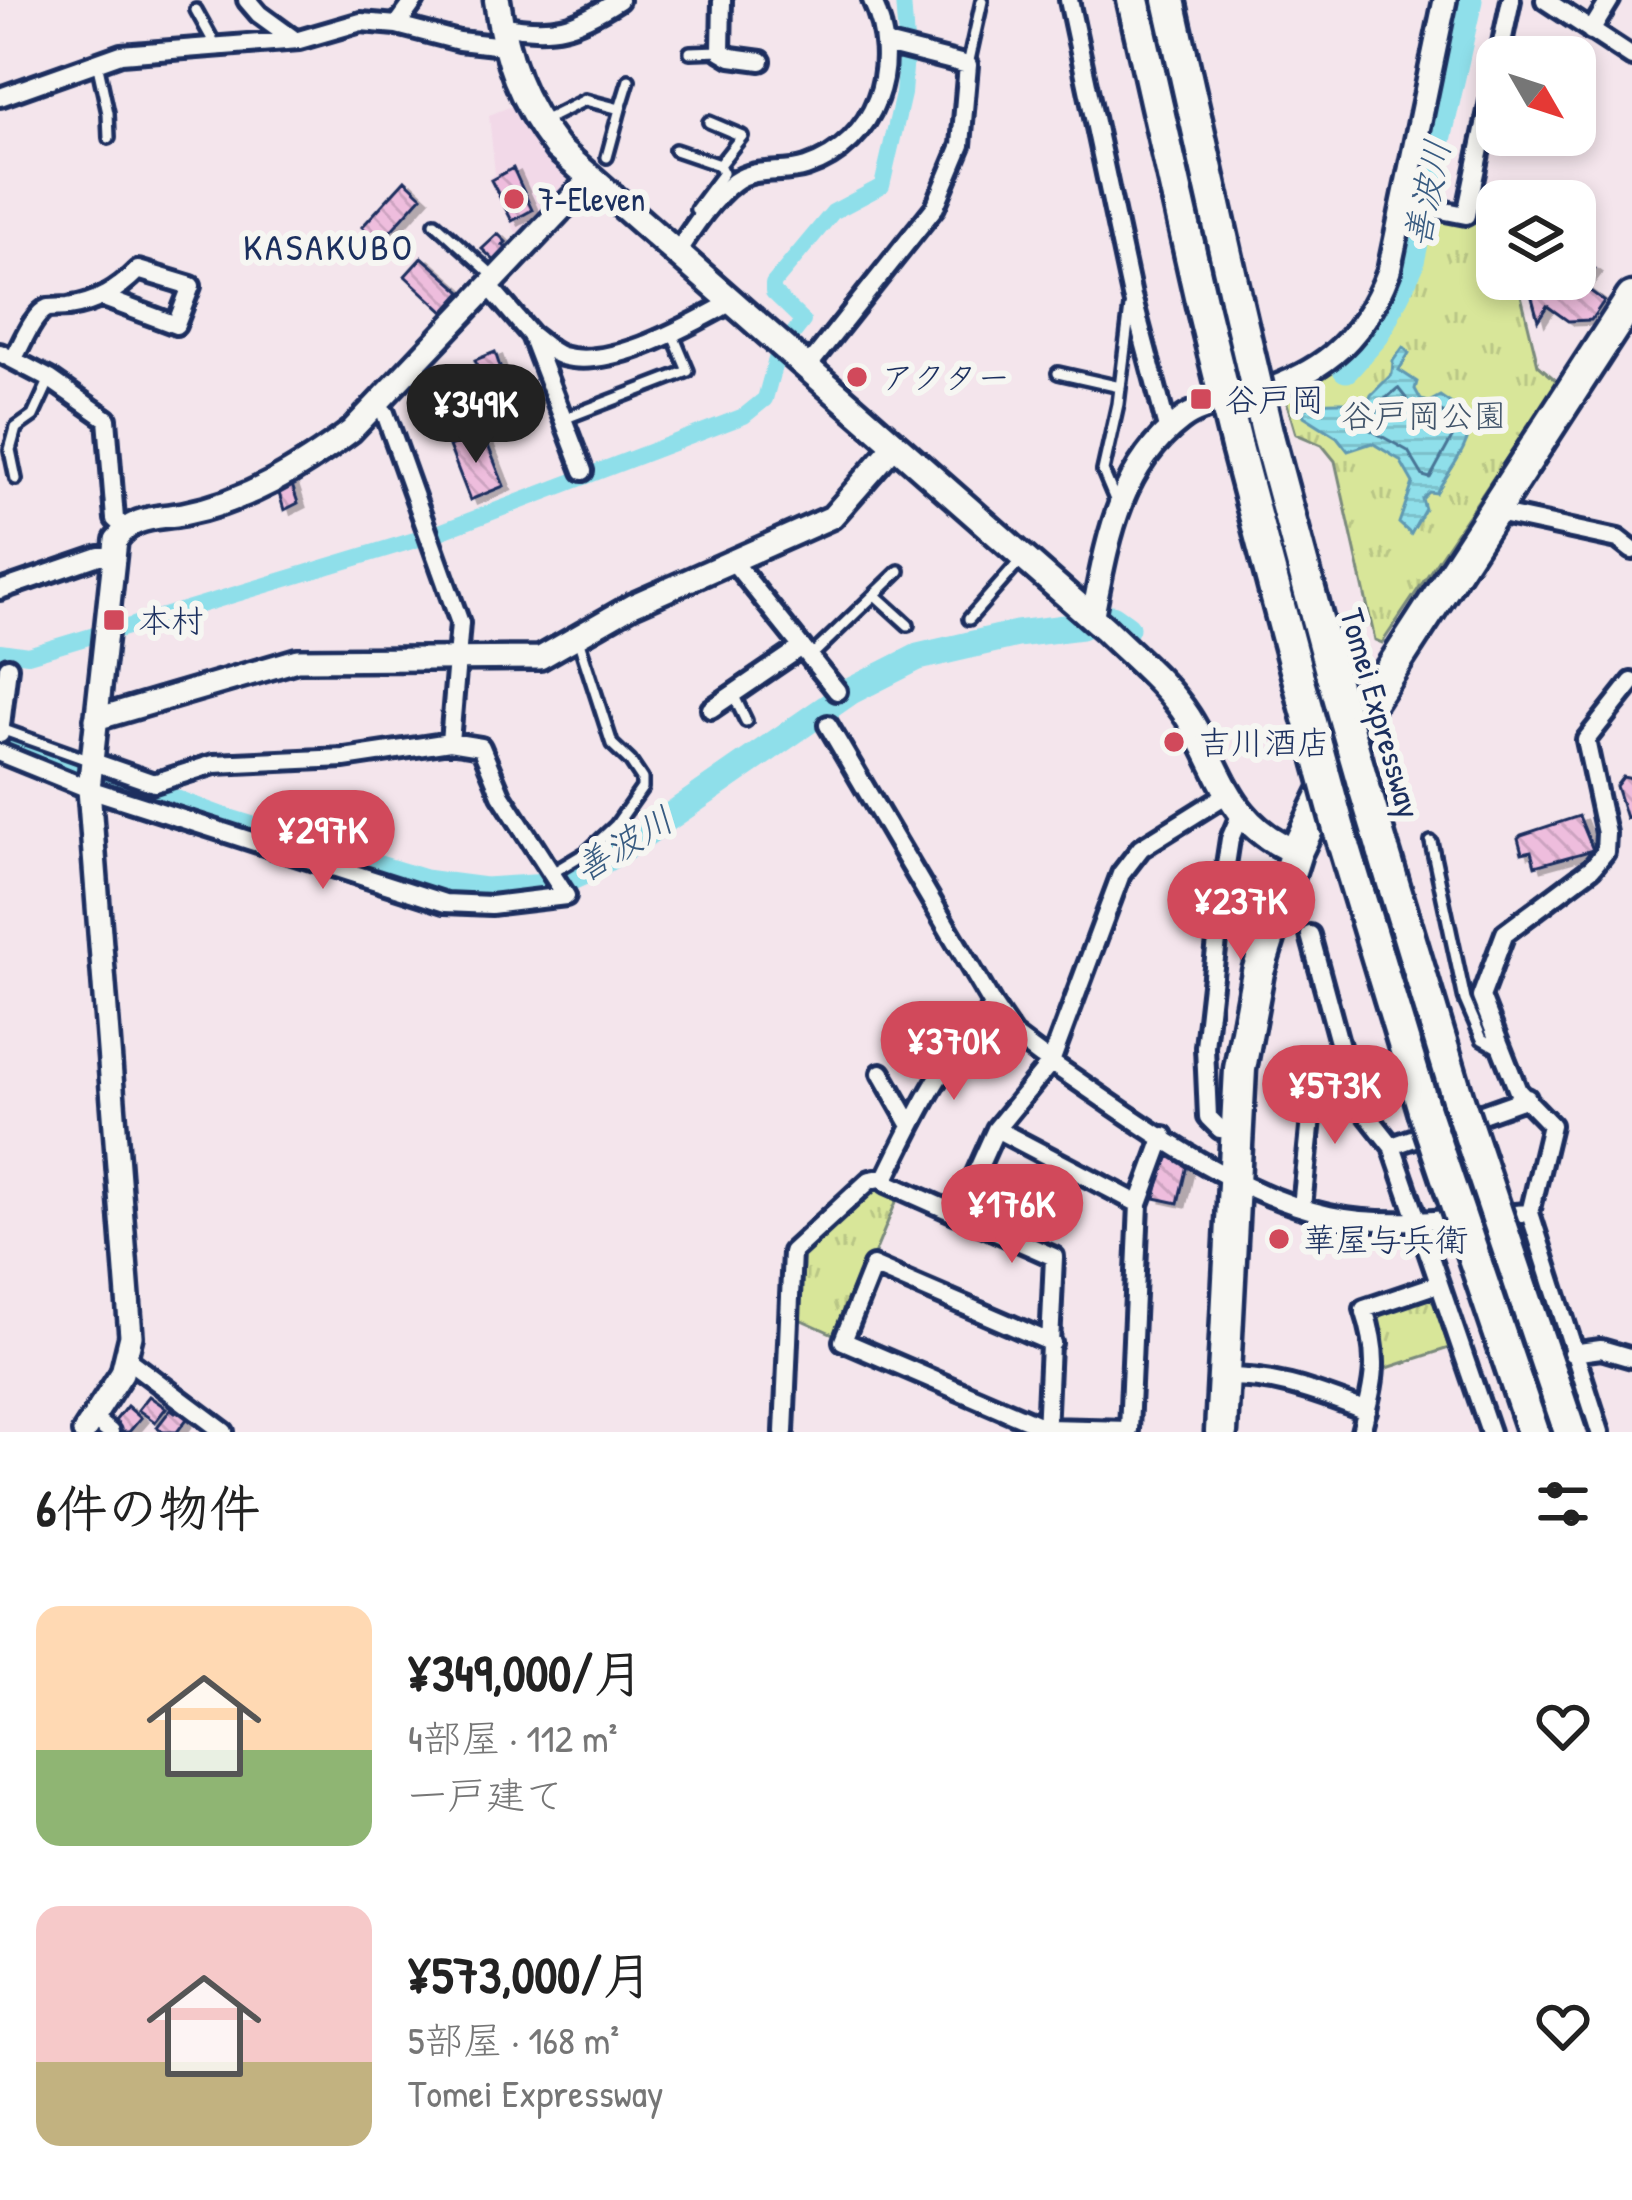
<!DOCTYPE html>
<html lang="ja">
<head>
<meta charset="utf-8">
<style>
  :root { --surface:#fff; --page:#f2f2f2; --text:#222; --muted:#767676; --accent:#d1495b }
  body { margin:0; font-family:"Patrick Hand","Klee One",sans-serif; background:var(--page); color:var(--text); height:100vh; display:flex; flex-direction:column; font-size:45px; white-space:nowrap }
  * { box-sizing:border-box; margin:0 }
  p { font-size:39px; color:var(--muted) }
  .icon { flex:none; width:66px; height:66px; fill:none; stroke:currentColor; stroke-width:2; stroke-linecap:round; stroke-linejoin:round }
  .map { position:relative; height:1432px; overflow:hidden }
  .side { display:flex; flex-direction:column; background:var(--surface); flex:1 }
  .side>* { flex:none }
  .needle { width:78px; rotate:129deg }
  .tools { position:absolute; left:1476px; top:36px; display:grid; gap:24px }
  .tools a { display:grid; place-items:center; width:120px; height:120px; border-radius:24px; background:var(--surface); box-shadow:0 6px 18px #0003; font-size:60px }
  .price { position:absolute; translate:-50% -102px; padding:0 27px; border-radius:42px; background:var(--accent); color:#fff; font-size:39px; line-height:78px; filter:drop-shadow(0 3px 6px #0008) }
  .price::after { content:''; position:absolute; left:50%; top:72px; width:36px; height:27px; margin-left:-18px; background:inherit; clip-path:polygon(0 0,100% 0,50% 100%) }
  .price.active { background:#222; color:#fff }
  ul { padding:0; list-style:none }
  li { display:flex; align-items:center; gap:36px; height:300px; padding:0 36px }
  li span { display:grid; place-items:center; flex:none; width:336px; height:240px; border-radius:24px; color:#555 }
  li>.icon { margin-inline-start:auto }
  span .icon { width:144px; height:144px; fill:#fffc; stroke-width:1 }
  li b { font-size:51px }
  h2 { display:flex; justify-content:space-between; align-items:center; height:144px; padding:0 36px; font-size:51px }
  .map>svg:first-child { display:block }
  .built { fill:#f2d9e8 }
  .park { fill:url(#park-tufts); stroke:#7a8a7c; stroke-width:3 }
  .water { fill:url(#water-rules); stroke:#6199b2; stroke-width:3 }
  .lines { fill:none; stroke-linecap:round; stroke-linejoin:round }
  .shore { stroke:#497596; stroke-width:3 }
  .canal { stroke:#8fdfea; stroke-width:16 }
  .river { stroke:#8fdfea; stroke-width:27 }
  .building { fill:url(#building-back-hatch); stroke:#1b2f5e; stroke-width:3; filter:url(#shadow) }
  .service-casing { stroke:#1b2f5e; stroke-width:18 }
  .minor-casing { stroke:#1b2f5e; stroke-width:26 }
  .tertiary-casing { stroke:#1b2f5e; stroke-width:30 }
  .secondary-casing { stroke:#1b2f5e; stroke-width:33 }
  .trunk-casing { stroke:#1b2f5e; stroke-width:39 }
  .motorway-casing { stroke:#1b2f5e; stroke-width:39 }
  .service { stroke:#f6f6f2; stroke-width:9 }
  .minor { stroke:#f6f6f2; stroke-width:16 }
  .tertiary { stroke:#f6f6f2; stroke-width:21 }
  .secondary { stroke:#f6f6f2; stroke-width:24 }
  .trunk { stroke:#f6f6f2; stroke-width:30 }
  .motorway { stroke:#f6f6f2; stroke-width:30 }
  .motorway-bridge-casing { stroke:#1b2f5e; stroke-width:39; stroke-linecap:butt }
  .motorway-bridge { stroke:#f6f6f2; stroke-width:30 }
  .poi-dot { fill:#d1495b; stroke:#f6f6f2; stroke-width:4.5 }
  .labels { text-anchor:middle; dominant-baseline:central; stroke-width:12; stroke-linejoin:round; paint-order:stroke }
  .poi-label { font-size:33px; fill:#1b2f5e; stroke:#f6f6f2; text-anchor:start }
  .park-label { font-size:33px; fill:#41546a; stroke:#f6f6f2 }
  .street-label { font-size:33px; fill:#1b2f5e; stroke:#f6f6f2 }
  .water-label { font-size:36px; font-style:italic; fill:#385b81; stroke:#f6f6f2 }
  .neighbourhood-label { font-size:36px; letter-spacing:3px; fill:#1b2f5e; stroke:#f6f6f2 }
</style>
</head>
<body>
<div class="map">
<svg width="1632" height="1432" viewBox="0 0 1632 1432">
  <defs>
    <pattern id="park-tufts" width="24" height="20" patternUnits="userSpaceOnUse" patternTransform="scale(3)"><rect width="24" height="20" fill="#d8e699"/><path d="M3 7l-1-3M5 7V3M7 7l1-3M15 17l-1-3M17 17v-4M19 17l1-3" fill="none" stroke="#b9c686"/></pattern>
    <pattern id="water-rules" width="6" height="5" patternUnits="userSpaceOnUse" patternTransform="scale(3)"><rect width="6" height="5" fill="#8fdfea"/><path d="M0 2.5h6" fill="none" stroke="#7bc0cb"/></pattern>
    <pattern id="building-back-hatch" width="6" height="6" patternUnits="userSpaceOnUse" patternTransform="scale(3)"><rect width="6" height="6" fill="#eebddd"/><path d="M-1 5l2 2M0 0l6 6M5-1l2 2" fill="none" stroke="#cca3c0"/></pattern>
    <filter id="shadow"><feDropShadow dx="7" dy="4" stdDeviation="0" flood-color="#0004"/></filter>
  </defs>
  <rect width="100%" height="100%" fill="#f4e5ec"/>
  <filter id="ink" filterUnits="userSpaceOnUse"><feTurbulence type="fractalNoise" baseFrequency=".00833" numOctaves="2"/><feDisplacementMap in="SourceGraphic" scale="24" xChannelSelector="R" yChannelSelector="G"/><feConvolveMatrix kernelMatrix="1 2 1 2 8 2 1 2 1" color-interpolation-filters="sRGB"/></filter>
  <g filter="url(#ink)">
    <!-- built -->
    <path class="built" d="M512 106 533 138 568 175 567 193 520 240 488 179 495 174 489 115Z"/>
    <!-- park -->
    <path class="park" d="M1417 211 1497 228V279H1517L1538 365 1558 382 1382 643 1375 640 1335 461 1322 445 1296 434 1286 400C1373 354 1393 302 1417 211Z
      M876 1182 891 1189 898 1197 840 1337 793 1316 795 1253Z
      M1427 1296 1433 1298 1449 1348 1381 1370 1372 1318 1377 1311Z"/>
    <!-- water -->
    <path class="water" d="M1403 347 1409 353 1399 370 1417 382 1415 389 1421 400 1429 402 1440 396 1471 417C1472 444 1450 470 1436 493L1429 492 1422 499 1425 509 1411 534 1399 523 1413 483 1400 460 1372 443 1348 451 1337 437 1304 416 1303 411C1311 401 1332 402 1344 402L1353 411 1366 408 1371 395 1392 374 1393 361Z"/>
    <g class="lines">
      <!-- shore -->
      <path class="shore" d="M1398 388 1416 411 1441 412 1459 425 1430 478 1423 476 1408 451 1367 428 1384 400Z"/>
      <!-- canal -->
      <path class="canal" d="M903 0 906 42
        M789 339 803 321 773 292V284L833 212 882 186 903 94 906 55
        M437 533 744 416 765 399 776 359
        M114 631 425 537
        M0 651 28 655 95 635"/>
      <!-- river -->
      <path class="river" d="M1346 369 1376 335 1410 266 1469 0
        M1112 618 1126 628
        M0 739 220 820 424 883 485 891 549 887 589 869 630 844 851 691 918 657 1017 634 1081 626"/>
    </g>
    <!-- building -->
    <path class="building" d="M513 168 532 210 512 221 491 180Z
      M405 180 422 196 380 243 362 227Z
      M498 234 506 242 503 245 507 249 497 263 482 249Z
      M1575 243 1582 248 1576 256 1594 269 1582 285 1604 301 1591 320 1568 321 1547 306 1538 320 1527 279H1575Z
      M422 257 462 292 444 312 405 276Z
      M495 352 515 412 497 419 475 360Z
      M483 433 504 486 470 500 449 446Z
      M291 482 298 503 284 510 278 490Z
      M1623 777 1632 779V820L1631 816 1626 818 1616 786Z
      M1579 816 1593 850 1535 866 1531 851 1522 853 1518 838 1521 835Z
      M1184 880 1204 891 1198 901 1178 890Z
      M1166 1155 1188 1161 1178 1203 1155 1198Z
      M149 1396 166 1408 155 1422 138 1410Z
      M127 1406 141 1418 129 1432H120L111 1426Z
      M180 1407 190 1415 177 1432H163L157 1427 171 1409 175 1412Z"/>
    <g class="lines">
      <!-- service casing -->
      <g class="service-casing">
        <path id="service" d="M196 10 217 48
          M690 52 721 51
          M97 62 108 113 109 138
          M968 65 982 1
          M620 109 629 80
          M543 121 585 100 620 109 607 157
          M709 122 742 136 719 165
          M675 150 719 165 723 173 696 209 704 216
          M435 223 496 278
          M1058 373 1120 387
          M563 419 688 371 672 333
          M16 479 10 450 16 428 33 416 50 379
          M1116 502 1103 471 1118 404 1130 307
          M875 595 908 625
          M969 619 1021 560
          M810 657 899 571
          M733 694 746 721
          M1 729 91 761
          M1431 842 1465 1000 1482 1039 1498 1048
          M552 873 587 852 616 825 642 788V779L630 761 612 744 577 636"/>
      </g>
      <!-- minor casing -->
      <g class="minor-casing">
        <path id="minor" d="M247 0 259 14 292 38
          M722 0 721 51 731 57 761 61
          M1069 0 1132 296 1168 432
          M1545 0 1632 57
          M397 25 415 0
          M501 25C553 35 575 28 619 0
          M1591 31 1610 0
          M1499 57 1511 0
          M0 97 121 54 299 40 361 22 397 25 459 41 504 46
          M1405 203 1466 215 1497 68
          M675 255C691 231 711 199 734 182 756 166 782 175 806 167 877 143 903 65 872 0
          M489 286 531 335 583 471
          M531 335C541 342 550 352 562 356 612 370 687 326 730 303
          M0 353 50 379 107 419 115 519 125 528
          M14 358C22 344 33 314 48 308 49 308 67 307 68 307 97 303 118 290 138 270L191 286 176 325 101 297
          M806 369 935 207 961 145 968 65 886 44
          M377 406 385 413 460 623 450 742
          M1492 512 1618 539 1632 550
          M732 560 837 691
          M0 590 99 556H112
          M711 709 802 647
          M828 725 994 1007 1013 1035 1041 1056C1127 1113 1226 1193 1329 1215 1393 1229 1465 1216 1530 1213
          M0 734 8 667
          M0 753 89 789 445 903 491 905 566 896 501 795 481 747 450 742 344 758 214 764 154 783 91 761
          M1310 935 1354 1098 1392 1146 1490 1432
          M881 1073 910 1124
          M996 1129 1139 1204
          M1235 1130 1220 1129 1208 1117 1205 1047 1224 878 1230 839 1241 813
          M1392 1146 1527 1098
          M886 1177C916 1116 944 1055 994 1007
          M1302 1207 1315 1079 1346 1069
          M959 1211 996 1129 1051 1062 1121 874 1141 848 1229 793
          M1052 1343 873 1266 843 1341 1046 1428 1129 1430 1139 1204 1164 1136
          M1572 1353 1601 1349 1632 1358
          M128 1360 224 1432
          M1222 1377C1278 1376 1315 1392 1367 1411
          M93 1419 110 1432
          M784 1432 792 1252 870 1180 886 1177 887 1183 1054 1257 1046 1432
          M1361 1432C1374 1382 1381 1360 1364 1309L1438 1284
          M1600 1432 1530 1213 1551 1125 1518 1091 1481 997 1505 933 1592 868 1605 852 1606 833 1586 740 1632 682"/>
      </g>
      <!-- tertiary casing -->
      <g class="tertiary-casing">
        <path id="tertiary" d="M1092 619C1107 545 1117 469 1181 420 1198 407 1221 404 1242 398 1316 377 1361 346 1389 271L1445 0
          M96 719 297 660 540 658 633 605 832 517 894 446
          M84 1432 122 1373 131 1336 89 789 116 540C134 515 155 519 183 514 246 502 300 469 351 431L590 179"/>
      </g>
      <!-- secondary casing -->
      <g class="secondary-casing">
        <path id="secondary" d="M497 0C505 58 521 102 557 148L1105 629C1133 657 1167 684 1188 717 1224 774 1227 824 1296 852"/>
      </g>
      <!-- trunk casing -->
      <g class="trunk-casing">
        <path id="trunk" d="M1221 1432 1240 1069 1258 972 1296 852 1364 711 1632 298"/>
      </g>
      <!-- motorway casing -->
      <g class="motorway-casing">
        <path id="motorway" d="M1133 0 1202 305
          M1169 0 1236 299
          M1268 436 1332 675
          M1237 447 1304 700
          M1362 780 1458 1099
          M1339 829 1424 1110"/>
      </g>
      <!-- service -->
      <use href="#service" class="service"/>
      <!-- minor -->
      <use href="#minor" class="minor"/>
      <!-- tertiary -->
      <use href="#tertiary" class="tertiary"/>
      <!-- secondary -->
      <use href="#secondary" class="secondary"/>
      <!-- trunk -->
      <use href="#trunk" class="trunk"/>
      <!-- motorway -->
      <use href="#motorway" class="motorway"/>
      <!-- motorway-bridge casing -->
      <g class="motorway-bridge-casing">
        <path id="motorway-bridge" d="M1236 299 1268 436
          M1202 305 1237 447
          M1332 675 1362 780
          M1304 700 1339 829
          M1458 1099 1570 1432
          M1424 1110 1533 1432"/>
      </g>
      <!-- motorway-bridge -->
      <use href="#motorway-bridge" class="motorway-bridge"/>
    </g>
  </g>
  <!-- markers -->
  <g class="poi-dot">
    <circle cx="514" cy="199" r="12"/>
    <circle cx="857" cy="377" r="12"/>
    <rect x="1189" y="387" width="24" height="24" rx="6"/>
    <rect x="102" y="608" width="24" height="24" rx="6"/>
    <circle cx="1174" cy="742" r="12"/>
    <circle cx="1279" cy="1239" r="12"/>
  </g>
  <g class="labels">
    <!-- poi labels -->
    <g class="poi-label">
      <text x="538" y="199">7-Eleven</text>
      <text x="881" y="377">アクター</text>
      <text x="1225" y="399">谷戸岡</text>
      <text x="138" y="620">本村</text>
      <text x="1198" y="742">吉川酒店</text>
      <text x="1303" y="1239">華屋与兵衛</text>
    </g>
    <!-- park labels -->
    <g class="park-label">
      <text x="1424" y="415">谷戸岡公園</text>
    </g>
    <!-- street labels -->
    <g class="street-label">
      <text transform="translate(1381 713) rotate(74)">Tomei Expressway</text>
    </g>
    <!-- water labels -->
    <g class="water-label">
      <text transform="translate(1426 193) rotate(-78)">善波川</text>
      <text transform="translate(623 843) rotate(-31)">善波川</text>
    </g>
    <!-- neighbourhood labels -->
    <g class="neighbourhood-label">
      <text x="329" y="246">KASAKUBO</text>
    </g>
  </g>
</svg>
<div class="tools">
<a><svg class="needle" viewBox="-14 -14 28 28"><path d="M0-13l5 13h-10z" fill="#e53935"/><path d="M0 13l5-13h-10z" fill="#767676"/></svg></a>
<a><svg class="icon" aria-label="layers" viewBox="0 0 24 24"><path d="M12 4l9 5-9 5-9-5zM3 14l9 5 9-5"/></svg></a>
</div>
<b class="price active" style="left:476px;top:466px">¥349K</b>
<b class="price" style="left:323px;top:892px">¥297K</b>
<b class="price" style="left:1241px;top:963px">¥237K</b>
<b class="price" style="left:954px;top:1103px">¥370K</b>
<b class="price" style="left:1335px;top:1147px">¥573K</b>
<b class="price" style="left:1012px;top:1266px">¥176K</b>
</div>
<section class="side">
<h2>6件の物件<svg class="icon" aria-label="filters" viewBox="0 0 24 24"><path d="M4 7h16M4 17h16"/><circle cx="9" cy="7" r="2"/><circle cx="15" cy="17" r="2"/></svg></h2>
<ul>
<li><span style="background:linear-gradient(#ffd9b3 60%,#8fb573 0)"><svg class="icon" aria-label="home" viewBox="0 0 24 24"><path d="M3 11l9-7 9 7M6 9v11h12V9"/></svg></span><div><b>¥349,000/月</b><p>4部屋 · 112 m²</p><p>一戸建て</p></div><svg class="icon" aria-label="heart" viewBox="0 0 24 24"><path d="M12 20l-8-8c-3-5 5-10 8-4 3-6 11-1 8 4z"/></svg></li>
<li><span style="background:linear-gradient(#f6c9c9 65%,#c2b280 0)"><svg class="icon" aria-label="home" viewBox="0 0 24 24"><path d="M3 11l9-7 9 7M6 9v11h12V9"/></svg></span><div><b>¥573,000/月</b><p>5部屋 · 168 m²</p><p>Tomei Expressway</p></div><svg class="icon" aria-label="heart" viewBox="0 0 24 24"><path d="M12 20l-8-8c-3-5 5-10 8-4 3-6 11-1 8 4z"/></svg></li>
</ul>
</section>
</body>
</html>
